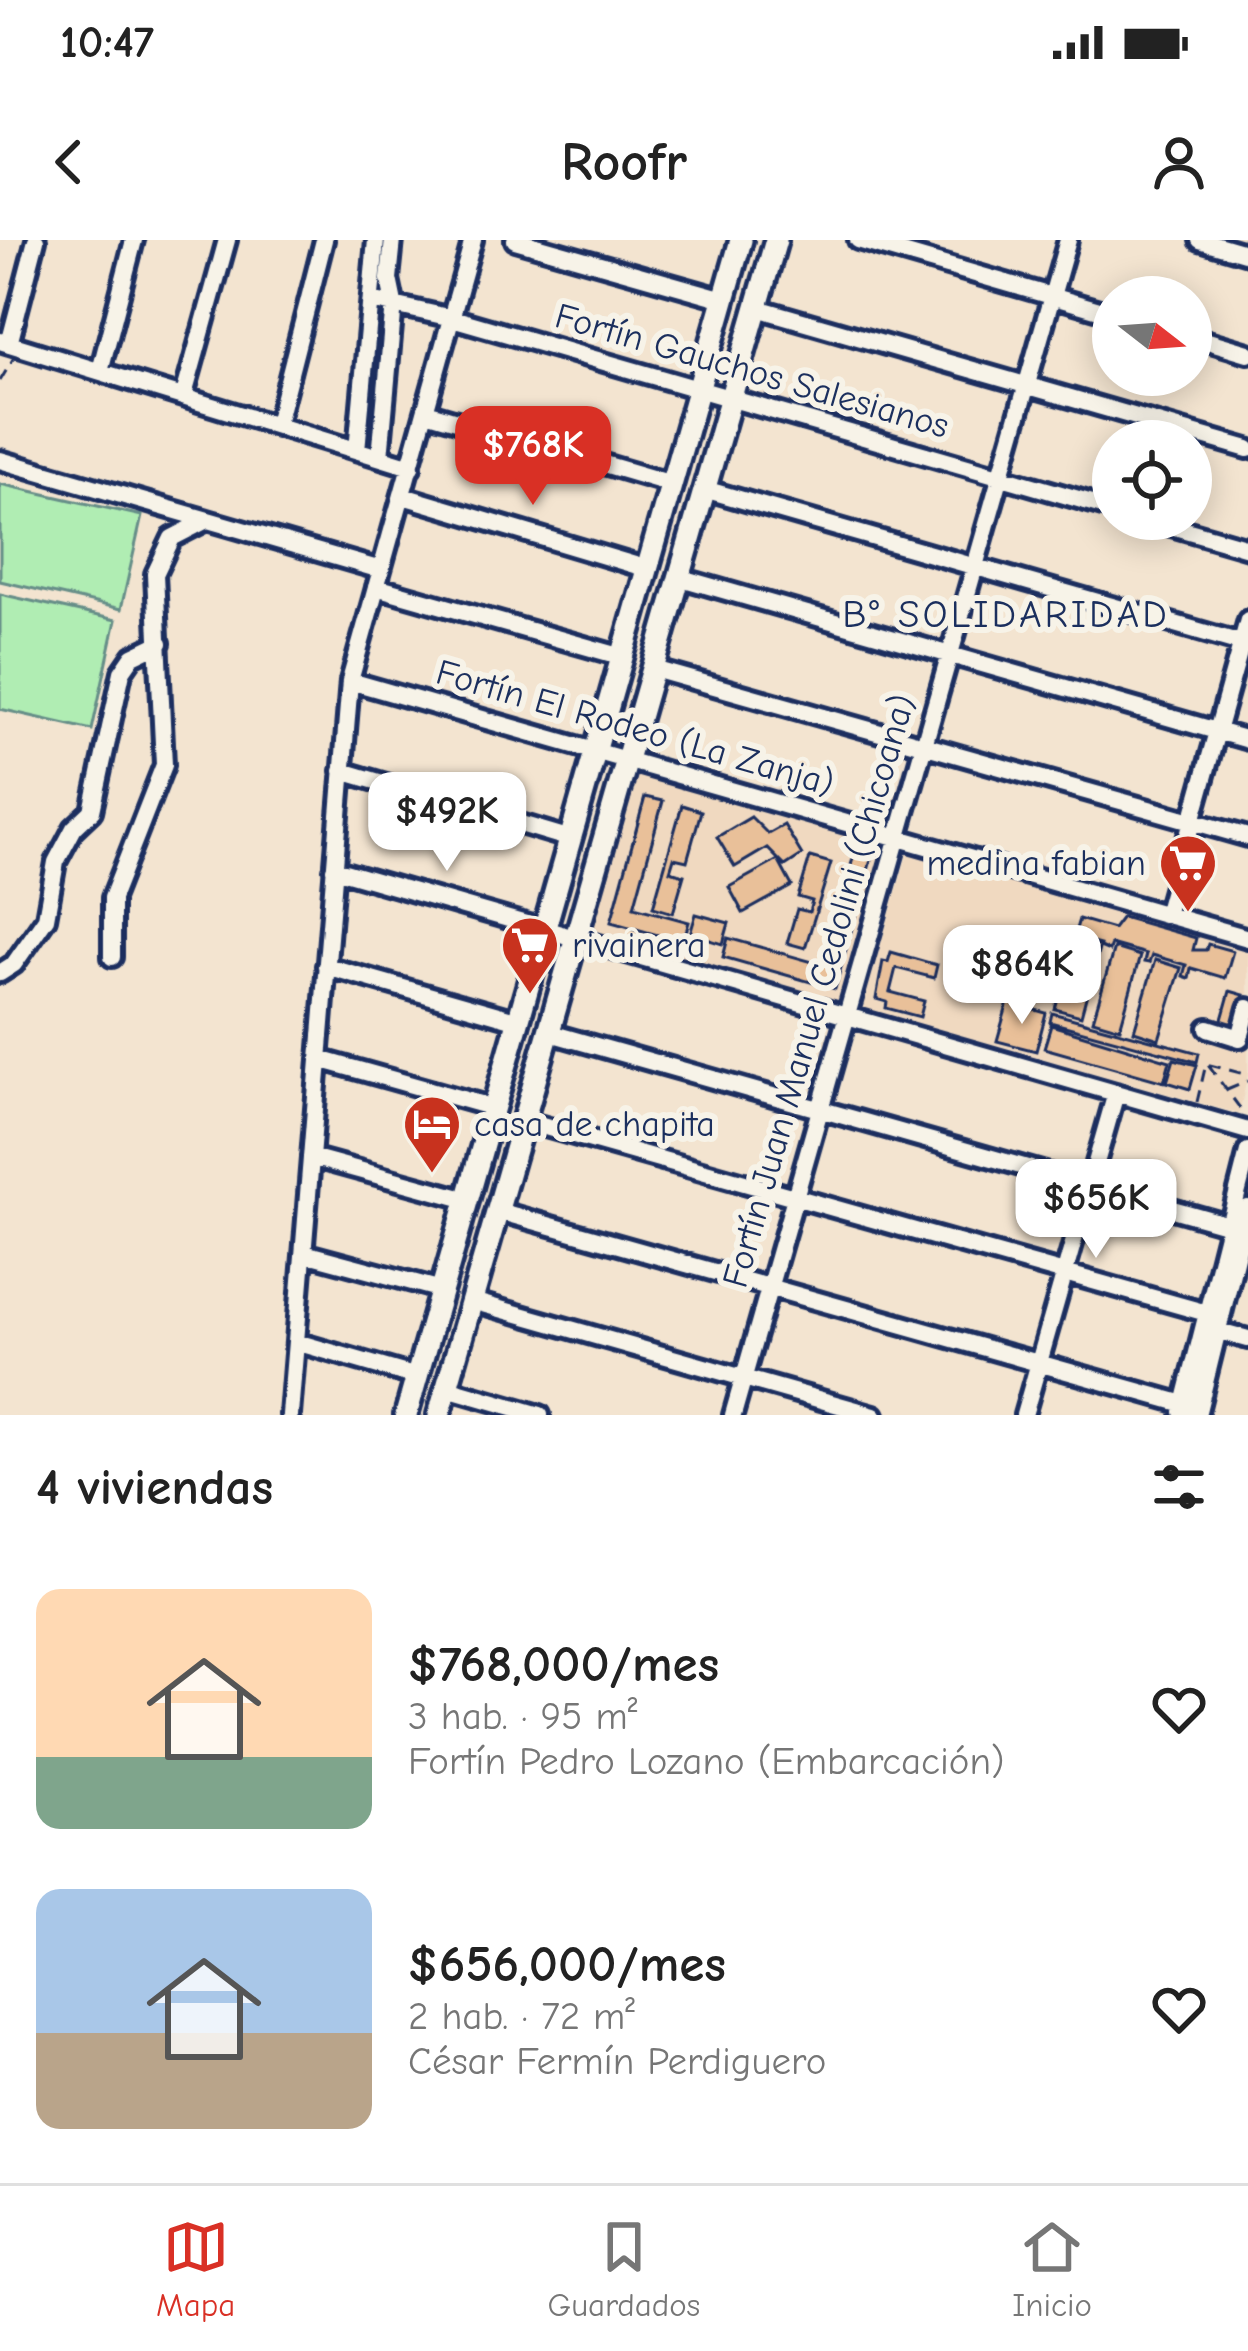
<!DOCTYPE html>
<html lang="es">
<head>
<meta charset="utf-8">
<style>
  :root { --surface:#fff; --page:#f6f6f6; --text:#222; --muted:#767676; --line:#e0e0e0; --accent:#d93025 }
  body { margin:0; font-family:"Comic Neue",sans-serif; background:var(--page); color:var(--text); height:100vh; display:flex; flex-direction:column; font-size:45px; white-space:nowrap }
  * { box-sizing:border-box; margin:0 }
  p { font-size:39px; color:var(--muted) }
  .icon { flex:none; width:66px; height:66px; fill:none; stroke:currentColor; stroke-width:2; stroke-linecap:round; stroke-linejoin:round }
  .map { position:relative; height:1175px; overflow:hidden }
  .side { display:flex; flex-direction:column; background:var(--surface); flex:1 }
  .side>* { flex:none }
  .needle { width:78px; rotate:107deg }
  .fabs { position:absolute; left:1092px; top:36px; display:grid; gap:24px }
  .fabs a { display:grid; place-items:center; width:120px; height:120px; border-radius:50%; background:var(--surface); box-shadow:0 6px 30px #0003; font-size:60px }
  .price { position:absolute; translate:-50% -102px; padding:0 27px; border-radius:24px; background:#fff; color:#222; font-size:39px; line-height:78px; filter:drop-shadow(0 3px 6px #0008) }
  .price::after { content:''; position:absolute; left:50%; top:72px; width:36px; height:27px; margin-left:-18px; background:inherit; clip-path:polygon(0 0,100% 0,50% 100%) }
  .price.on { background:var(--accent); color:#fff }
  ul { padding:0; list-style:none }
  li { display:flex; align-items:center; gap:36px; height:300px; padding:0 36px }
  li span { display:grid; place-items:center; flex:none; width:336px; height:240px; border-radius:24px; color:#555 }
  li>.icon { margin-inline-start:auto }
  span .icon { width:144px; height:144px; fill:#fffc; stroke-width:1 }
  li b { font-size:51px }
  h2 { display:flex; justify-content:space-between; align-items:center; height:144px; padding:0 36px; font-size:51px }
  .status { display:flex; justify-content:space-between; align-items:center; height:84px; padding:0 60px; background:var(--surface); direction:ltr }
  .status svg { height:33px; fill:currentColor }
  header { display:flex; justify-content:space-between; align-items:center; height:156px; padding:0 36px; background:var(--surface); font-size:54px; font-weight:800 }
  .tab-bar { display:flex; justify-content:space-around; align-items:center; height:168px; border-top:3px solid var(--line); background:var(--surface); font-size:33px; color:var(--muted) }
  .tab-bar a { display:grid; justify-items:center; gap:6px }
  .tab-bar .on { color:var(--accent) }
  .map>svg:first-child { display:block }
  .built { fill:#f0d9c0 }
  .green { fill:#b0edb3; stroke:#668e88; stroke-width:3 }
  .building { fill:#e9c099; stroke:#1b2f5e; stroke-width:3 }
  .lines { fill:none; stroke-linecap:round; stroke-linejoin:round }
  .minor-casing { stroke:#1b2f5e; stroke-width:26 }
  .major-casing { stroke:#1b2f5e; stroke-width:30 }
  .path { stroke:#1b2f5e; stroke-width:3; stroke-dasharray:12 9; stroke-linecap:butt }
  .minor { stroke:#f7f3e8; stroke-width:16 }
  .major { stroke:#f7f3e8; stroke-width:21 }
  .labels { text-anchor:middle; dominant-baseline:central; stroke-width:12; stroke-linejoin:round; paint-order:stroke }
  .street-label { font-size:36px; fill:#1b2f5e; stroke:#f7f3e8 }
  .poi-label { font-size:36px; fill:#1b2f5e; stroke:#f7f3e8; text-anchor:start }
  .neighbourhood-label { font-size:39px; letter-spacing:3px; fill:#1b2f5e; stroke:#f7f3e8 }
</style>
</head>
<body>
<div class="status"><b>10:47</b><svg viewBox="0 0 49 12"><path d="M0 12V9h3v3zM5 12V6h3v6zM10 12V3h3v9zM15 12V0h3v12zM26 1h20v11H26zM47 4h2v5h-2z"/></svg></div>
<header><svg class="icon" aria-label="back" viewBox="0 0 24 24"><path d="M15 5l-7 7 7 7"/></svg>Roofr<svg class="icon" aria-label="person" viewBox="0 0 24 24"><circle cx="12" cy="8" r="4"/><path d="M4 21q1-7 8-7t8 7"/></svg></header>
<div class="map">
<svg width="1248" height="1175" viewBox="0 0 1248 1175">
  <rect width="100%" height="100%" fill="#f3e4d0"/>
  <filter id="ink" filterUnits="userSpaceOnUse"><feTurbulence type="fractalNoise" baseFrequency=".00833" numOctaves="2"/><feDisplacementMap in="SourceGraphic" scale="24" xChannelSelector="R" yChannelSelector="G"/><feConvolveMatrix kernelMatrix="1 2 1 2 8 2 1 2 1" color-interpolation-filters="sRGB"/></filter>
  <g filter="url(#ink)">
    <!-- built -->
    <path class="built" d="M637 531 888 602 839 766 591 697Z
      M908 612 1248 709V834L1239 874 862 768Z"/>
    <!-- green -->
    <path class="green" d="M377 0H393L378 217 357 210Z
      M0 244 142 276 121 369 0 341Z
      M0 354 116 380 92 490 0 469Z"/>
    <!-- building -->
    <path class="building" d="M645 557 663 561 634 667 689 682 683 702 611 682Z
      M682 565 701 571 687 621 674 618 670 631 684 635 673 673 653 667Z
      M751 577 768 594 784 585 802 615 785 626 767 608 735 627 717 597Z
      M857 604 874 609 835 749 723 717 728 698 823 725Z
      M810 617 831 623 805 708 787 703 797 669 809 672 812 661 798 657Z
      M778 620 792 646 743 673 729 647Z
      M696 674 729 683 723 704 690 694Z
      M1122 677 1196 698 1193 710H1206L1208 704 1233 711 1225 738 1191 728 1189 738 1183 736 1186 725 1152 715 1149 723 1144 722 1146 714 1111 704 1109 711 1074 696 1079 679 1113 689Z
      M1074 698 1100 705 1081 776 1055 769Z
      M1114 708 1140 716 1120 788 1093 780Z
      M891 712 937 725 934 738 896 728 890 752 924 761 920 777 886 768 887 762 876 759 883 721 888 722Z
      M1155 720 1181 728 1159 799 1134 791Z
      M1230 751 1244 755 1235 787 1221 783Z
      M1008 762 1046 773 1036 811 997 801Z
      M1052 773 1199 813 1197 822 1050 782Z
      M1051 785 1170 821 1164 842 1044 808Z
      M1174 819 1197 825 1190 849 1167 842Z"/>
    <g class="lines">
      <!-- minor casing -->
      <g class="minor-casing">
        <path id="minor" d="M515 0 724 59
          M858 0 1113 74
          M1200 0 1248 14
          M371 60 452 78 1113 269
          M757 68 1248 209
          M1191 96 1248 113
          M0 101 411 227
          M9 104 36 0
          M100 131 134 0
          M184 155 227 0
          M426 172 672 244
          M277 184 324 0
          M357 210 376 0
          M380 217 394 63 389 39 393 0
          M0 220 381 330
          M704 249 1248 405
          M403 256 648 329
          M1147 279 1248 308
          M681 338 1248 500
          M376 347 623 417
          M654 429 1248 597
          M350 441 1248 698
          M342 531 571 599
          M334 629 1248 891
          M1166 675 1248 380
          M112 717V658L164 525 155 334 172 298 205 281
          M326 726 519 781
          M0 733 14 724 46 678 56 622 74 588 92 571 122 432 133 416 160 403
          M1208 788 1240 798 1248 768
          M550 793 1229 985
          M319 819 494 868
          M524 881 1221 1077
          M311 917 468 960
          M498 971 1184 1164
          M304 1013 442 1050
          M472 1061 874 1175
          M1208 1088 1248 1099
          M296 1102 417 1137
          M447 1148 540 1175
          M1182 1172 1248 911
          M290 1175 350 441 473 0
          M733 1175 1068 0
          M1024 1175 1116 853
          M1197 1175 1248 968"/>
      </g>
      <!-- major casing -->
      <g class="major-casing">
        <path id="major" d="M406 1175 741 0
          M439 1175 776 0"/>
      </g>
      <!-- path -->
      <path class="path" d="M0 141 13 119
        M1208 825 1245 875
        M1227 850 1248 841
        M1197 862 1206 824 1248 835"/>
      <!-- minor -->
      <use href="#minor" class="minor"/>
      <!-- major -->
      <use href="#major" class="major"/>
    </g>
  </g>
  <!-- icons -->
  <defs>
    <g id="supermarket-pin" transform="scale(3)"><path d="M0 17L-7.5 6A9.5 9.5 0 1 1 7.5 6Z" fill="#c8321e" stroke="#f7f3e8"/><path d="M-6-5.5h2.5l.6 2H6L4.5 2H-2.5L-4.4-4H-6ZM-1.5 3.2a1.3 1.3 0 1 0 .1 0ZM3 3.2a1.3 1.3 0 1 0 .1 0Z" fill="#fff"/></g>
    <g id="hotel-pin" transform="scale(3)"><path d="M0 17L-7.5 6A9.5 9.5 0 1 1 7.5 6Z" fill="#c8321e" stroke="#f7f3e8"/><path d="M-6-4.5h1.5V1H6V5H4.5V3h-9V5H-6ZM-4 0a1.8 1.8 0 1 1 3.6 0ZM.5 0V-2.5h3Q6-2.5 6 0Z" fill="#fff"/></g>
  </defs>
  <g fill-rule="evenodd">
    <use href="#supermarket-pin" x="1188" y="623"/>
    <use href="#supermarket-pin" x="530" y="705"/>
    <use href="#hotel-pin" x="432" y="884"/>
  </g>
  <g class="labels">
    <!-- street labels -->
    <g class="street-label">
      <text transform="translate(752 131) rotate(16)">Fortín Gauchos Salesianos</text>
      <text transform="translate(635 488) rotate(16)">Fortín El Rodeo (La Zanja)</text>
      <text transform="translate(819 751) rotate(-74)">Fortín Juan Manuel Cedolini (Chicoana)</text>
    </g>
    <!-- poi labels -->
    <g class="poi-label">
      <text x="1146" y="623" text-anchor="end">medina fabian</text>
      <text x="572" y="705">rivainera</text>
      <text x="474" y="884">casa de chapita</text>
    </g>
    <!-- neighbourhood labels -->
    <g class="neighbourhood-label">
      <text x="1006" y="374">B° SOLIDARIDAD</text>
    </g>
  </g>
</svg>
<div class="fabs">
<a><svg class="needle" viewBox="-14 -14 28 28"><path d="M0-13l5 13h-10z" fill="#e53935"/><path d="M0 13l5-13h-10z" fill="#767676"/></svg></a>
<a><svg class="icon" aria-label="locate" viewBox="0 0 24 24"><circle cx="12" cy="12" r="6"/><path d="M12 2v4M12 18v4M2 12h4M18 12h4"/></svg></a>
</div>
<b class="price on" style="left:533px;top:268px">$768K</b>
<b class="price" style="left:447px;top:634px">$492K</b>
<b class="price" style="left:1022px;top:787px">$864K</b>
<b class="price" style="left:1096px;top:1021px">$656K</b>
</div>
<section class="side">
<h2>4 viviendas<svg class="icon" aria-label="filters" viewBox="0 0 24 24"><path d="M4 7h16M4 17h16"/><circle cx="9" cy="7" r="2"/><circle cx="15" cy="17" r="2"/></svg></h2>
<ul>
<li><span style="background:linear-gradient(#ffd9b3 70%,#7fa58c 0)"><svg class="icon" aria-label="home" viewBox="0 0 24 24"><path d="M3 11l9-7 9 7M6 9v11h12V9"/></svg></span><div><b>$768,000/mes</b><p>3 hab. · 95 m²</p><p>Fortín Pedro Lozano (Embarcación)</p></div><svg class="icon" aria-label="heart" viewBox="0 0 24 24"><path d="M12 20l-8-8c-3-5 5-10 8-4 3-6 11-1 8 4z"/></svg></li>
<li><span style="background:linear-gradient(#a9c7e8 60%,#b9a48a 0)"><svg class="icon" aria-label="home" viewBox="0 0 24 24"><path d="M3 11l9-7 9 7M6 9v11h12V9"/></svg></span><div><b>$656,000/mes</b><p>2 hab. · 72 m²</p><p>César Fermín Perdiguero</p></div><svg class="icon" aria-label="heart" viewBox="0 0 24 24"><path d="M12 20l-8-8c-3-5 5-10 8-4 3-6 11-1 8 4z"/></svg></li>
</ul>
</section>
<nav class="tab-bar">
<a class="on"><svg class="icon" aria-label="map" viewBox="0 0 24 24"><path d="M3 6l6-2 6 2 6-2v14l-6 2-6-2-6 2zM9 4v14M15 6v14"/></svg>Mapa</a>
<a><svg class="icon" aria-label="saved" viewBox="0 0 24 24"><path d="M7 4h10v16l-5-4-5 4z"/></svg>Guardados</a>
<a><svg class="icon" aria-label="home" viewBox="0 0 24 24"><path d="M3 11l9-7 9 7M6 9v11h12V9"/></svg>Inicio</a>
</nav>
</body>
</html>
